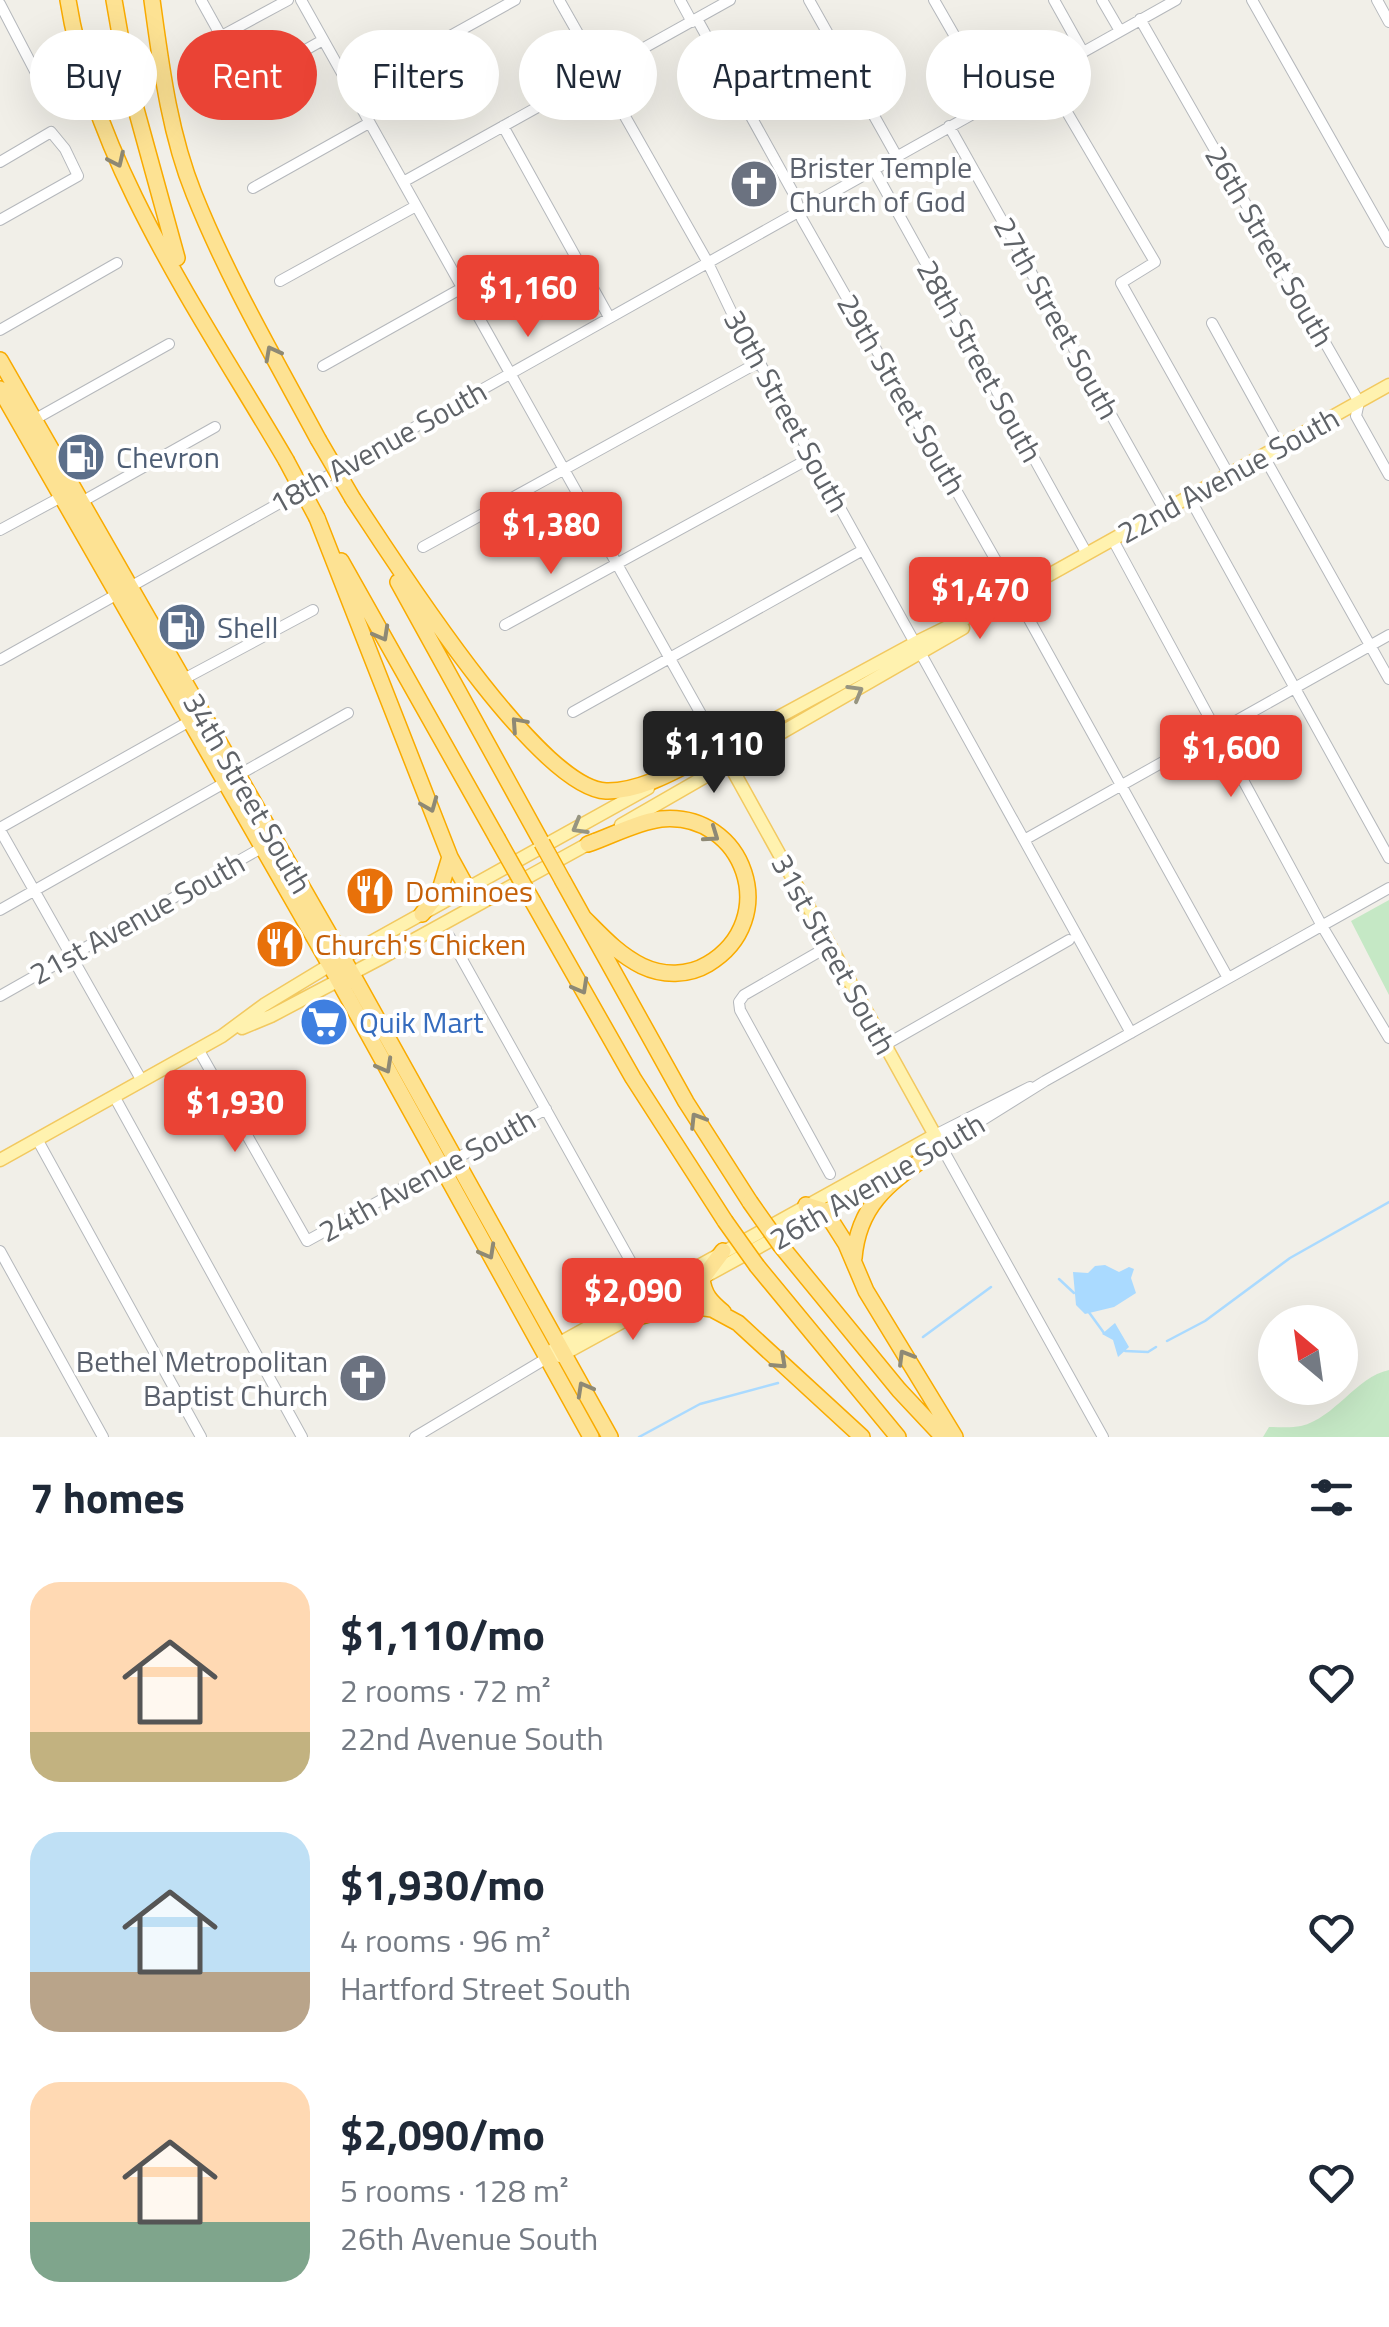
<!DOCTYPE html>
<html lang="en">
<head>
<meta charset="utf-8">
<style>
  :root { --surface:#fff; --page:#f6f6f7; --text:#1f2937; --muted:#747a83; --accent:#ea4335 }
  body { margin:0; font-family:"Titillium Web",sans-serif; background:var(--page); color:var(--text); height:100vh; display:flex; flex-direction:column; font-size:38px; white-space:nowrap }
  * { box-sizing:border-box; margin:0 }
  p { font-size:32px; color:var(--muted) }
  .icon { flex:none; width:55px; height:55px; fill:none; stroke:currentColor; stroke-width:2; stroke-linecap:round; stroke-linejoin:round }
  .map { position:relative; height:1437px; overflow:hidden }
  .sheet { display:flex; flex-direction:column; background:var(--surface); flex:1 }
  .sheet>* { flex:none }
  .hud { position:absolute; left:30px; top:30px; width:1330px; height:90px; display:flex; gap:20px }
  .needle { width:65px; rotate:331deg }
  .buttons { position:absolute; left:1258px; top:1305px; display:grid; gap:20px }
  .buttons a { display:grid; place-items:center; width:100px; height:100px; border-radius:50%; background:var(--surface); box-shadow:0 10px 40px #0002; font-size:50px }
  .price { position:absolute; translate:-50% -85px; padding:0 22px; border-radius:10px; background:var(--accent); color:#fff; font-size:32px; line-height:65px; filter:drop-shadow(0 2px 5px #0008) }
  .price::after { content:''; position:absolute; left:50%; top:60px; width:30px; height:22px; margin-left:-15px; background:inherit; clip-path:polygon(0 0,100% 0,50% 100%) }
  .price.active { background:#222; color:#fff }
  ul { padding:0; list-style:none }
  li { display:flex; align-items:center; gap:30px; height:250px; padding:0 30px }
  li span { display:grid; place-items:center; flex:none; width:280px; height:200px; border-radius:30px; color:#555 }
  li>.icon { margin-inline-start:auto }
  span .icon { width:120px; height:120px; fill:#fffc; stroke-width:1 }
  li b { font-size:42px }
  h2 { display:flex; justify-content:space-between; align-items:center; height:120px; padding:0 30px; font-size:42px }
  .chip { padding:0 35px; border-radius:45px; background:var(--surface); box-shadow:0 10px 40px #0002; font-size:35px; line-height:90px }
  .chip.active { background:var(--accent); color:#fff }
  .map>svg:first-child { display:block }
  .green { fill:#c5e8c5 }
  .water { fill:#aadaff }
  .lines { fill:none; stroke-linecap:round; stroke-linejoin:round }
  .stream { stroke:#aadaff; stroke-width:2.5 }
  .minor-casing { stroke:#b5b8bc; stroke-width:12 }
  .major-casing { stroke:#f2c960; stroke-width:15 }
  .highway-casing { stroke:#f9ab00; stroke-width:18 }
  .minor { stroke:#fff; stroke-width:10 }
  .major { stroke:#fff2af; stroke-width:12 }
  .highway { stroke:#fde293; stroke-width:15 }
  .highway-bridge-casing { stroke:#f9ab00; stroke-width:18; stroke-linecap:butt }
  .highway-bridge { stroke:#fde293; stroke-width:15 }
  .oneway { stroke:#8e8975 }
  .oneway2 { stroke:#979581 }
  .labels { text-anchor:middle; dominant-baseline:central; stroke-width:8; stroke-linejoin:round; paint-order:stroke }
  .worship-label { font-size:30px; fill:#5b616d; stroke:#fff; text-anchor:start }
  .street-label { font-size:30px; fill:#5f6368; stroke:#fff }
  .service-label { font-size:30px; fill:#4e5e75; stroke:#fff; text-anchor:start }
  .food-label { font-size:30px; fill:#c56008; stroke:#fff; text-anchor:start }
  .shop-label { font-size:30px; fill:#366cbe; stroke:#fff; text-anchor:start }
</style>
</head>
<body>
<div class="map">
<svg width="1389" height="1437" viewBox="0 0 1389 1437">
  <rect width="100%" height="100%" fill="#f1efe8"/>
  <!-- green -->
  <path class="green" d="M1389 900V995L1351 921Z
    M1389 1370V1437H1263L1269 1427C1279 1427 1292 1428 1301 1426 1335 1418 1356 1377 1389 1370Z"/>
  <!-- water -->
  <path class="water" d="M1105 1265 1119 1272 1129 1267 1134 1269 1131 1278 1136 1293 1114 1307 1085 1314 1076 1305 1073 1272 1088 1273 1095 1266Z
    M1115 1323 1129 1347 1118 1357 1113 1340 1102 1334Z"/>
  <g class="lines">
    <!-- stream -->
    <path class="stream" d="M1059 1279 1074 1293
      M1088 1311 1104 1333
      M923 1337 991 1287
      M1167 1341 1205 1321 1290 1258 1389 1202
      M1125 1351 1148 1352 1156 1347
      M639 1437 700 1404 778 1383"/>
    <!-- minor casing -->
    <g class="minor-casing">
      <path id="minor" d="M201 0 221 36
        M301 0 720 748
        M559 0 707 261 731 311 1131 1033
        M680 0 692 22
        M809 0 896 155
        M934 0 992 101
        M1054 0 1083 52
        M1102 0 1120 31
        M1252 0 1389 242
        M1377 0 1389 22
        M0 4 37 75
        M697 19 795 196 802 219 1015 594 1228 978
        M1140 19 1359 402 1356 416 1389 475
        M205 45 288 0
        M1044 73 1155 262 1121 283 1229 475
        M351 91 515 0
        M210 104 323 40
        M503 126 609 317
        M949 126 1165 511
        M0 162 51 132 65 149 78 176 0 220
        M873 168 1087 554
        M403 182 730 0
        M253 188 369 123
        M280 281 416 206
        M1212 323 1280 446 1267 462 1389 679
        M0 330 117 263
        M323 366 462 288
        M30 422 169 344
        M1189 497 1389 858
        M76 505 215 427
        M0 530 65 495
        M1113 540 1322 926 1389 1038
        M423 547 759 362
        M505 625 812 457
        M0 660 1176 0
        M182 680 313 610
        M573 712 863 550
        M0 828 190 721
        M0 830 142 1081
        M1024 840 1389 635
        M0 910 348 713
        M449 936 641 1280
        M829 946 744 995 739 1002 740 1010 830 1174
        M0 996 265 846
        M885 1045 1069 940
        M198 1049 307 1241 546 1109
        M114 1096 302 1437
        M935 1135 1030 1087
        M37 1139 201 1437
        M0 1251 103 1437
        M415 1437 547 1358
        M1103 1437 941 1146 1045 1081 1389 888"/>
    </g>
    <!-- major casing -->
    <g class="major-casing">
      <path id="major" d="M714 752 915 643 1015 594 1389 385
        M726 758 941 1146 936 1149
        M621 825 963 628
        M242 1028 271 1016 381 958 595 840
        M0 1160 222 1036 264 1005 330 965 648 788
        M560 1356 901 1169
        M547 1358 558 1344 935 1135"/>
    </g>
    <!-- highway casing -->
    <g class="highway-casing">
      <path id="highway" d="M68 0C94 164 203 318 286 460
        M114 0 128 80 177 258
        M152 0C161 65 169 132 194 194 228 279 275 359 318 439
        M0 360 356 981 610 1437
        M0 389 330 965 591 1437
        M353 499C393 559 537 788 606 791 645 792 686 764 720 748
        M317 518 450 857 467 888 490 897
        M341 561 497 838
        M398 582 542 843
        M563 881 686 1102 750 1202
        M533 902 633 1078 725 1221
        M422 914 439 893 450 857
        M583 917C602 936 618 954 642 966 663 976 688 976 708 964 782 920 745 811 661 819 637 822 611 836 588 844
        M806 1205 825 1211 846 1244 866 1291 955 1437
        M781 1246 899 1390 943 1437
        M854 1258C859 1198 897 1179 941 1146
        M757 1266 898 1437
        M723 1312C711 1302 704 1295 702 1279L723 1251
        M634 1318 682 1305 712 1309 738 1323 862 1437"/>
    </g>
    <!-- minor -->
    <use href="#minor" class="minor"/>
    <!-- major -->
    <use href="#major" class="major"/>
    <!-- highway -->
    <use href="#highway" class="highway"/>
    <!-- highway-bridge casing -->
    <g class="highway-bridge-casing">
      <path id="highway-bridge" d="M318 439 353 499
        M286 460 317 518
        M497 838 533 902
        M542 843 563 881
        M750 1202 781 1246
        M725 1221 757 1266"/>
    </g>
    <!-- highway-bridge -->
    <use href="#highway-bridge" class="highway-bridge"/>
  </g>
  <!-- one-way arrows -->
  <defs><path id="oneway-chevron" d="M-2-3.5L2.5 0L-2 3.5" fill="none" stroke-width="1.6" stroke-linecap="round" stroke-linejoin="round" transform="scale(2.5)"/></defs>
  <g class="oneway">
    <use href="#oneway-chevron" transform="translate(117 160) rotate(65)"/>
    <use href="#oneway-chevron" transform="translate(272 353) rotate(-118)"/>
    <use href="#oneway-chevron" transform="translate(382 634) rotate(61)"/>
    <use href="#oneway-chevron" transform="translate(518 724) rotate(-132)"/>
    <use href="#oneway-chevron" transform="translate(430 805) rotate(68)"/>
    <use href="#oneway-chevron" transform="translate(712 835) rotate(35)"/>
    <use href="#oneway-chevron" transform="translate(581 987) rotate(61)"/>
    <use href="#oneway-chevron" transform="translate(385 1066) rotate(61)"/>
    <use href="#oneway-chevron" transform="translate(697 1120) rotate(-122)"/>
    <use href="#oneway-chevron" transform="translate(488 1252) rotate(61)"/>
    <use href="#oneway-chevron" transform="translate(905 1357) rotate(-121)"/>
    <use href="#oneway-chevron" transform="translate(780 1362) rotate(43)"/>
    <use href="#oneway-chevron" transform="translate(584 1389) rotate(-119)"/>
  </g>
  <g class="oneway2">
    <use href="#oneway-chevron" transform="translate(856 692) rotate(-30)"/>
    <use href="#oneway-chevron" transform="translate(579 827) rotate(150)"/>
  </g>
  <!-- icons -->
  <defs>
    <g id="church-disc" transform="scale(2.5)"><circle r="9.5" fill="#6b7280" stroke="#fff"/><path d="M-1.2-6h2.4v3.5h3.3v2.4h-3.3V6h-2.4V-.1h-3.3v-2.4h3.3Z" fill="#fff"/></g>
    <g id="fuel-disc" transform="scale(2.5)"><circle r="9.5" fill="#5c6f8a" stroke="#fff"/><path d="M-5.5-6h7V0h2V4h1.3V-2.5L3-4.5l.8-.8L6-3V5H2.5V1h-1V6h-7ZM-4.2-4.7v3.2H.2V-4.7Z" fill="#fff"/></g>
    <g id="restaurant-disc" transform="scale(2.5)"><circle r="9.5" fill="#e8710a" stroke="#fff"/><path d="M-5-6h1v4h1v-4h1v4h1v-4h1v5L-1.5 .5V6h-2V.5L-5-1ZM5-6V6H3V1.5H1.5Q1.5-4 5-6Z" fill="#fff"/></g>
    <g id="supermarket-disc" transform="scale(2.5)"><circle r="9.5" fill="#3f7fe0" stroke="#fff"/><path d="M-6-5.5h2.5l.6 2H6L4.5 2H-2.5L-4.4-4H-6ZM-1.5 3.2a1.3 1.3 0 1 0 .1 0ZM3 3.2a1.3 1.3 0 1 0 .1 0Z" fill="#fff"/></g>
  </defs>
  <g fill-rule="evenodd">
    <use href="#church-disc" x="754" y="184"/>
    <use href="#fuel-disc" x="81" y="457"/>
    <use href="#fuel-disc" x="182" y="627"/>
    <use href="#restaurant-disc" x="370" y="891"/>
    <use href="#restaurant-disc" x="280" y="944"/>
    <use href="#supermarket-disc" x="324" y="1022"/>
    <use href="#church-disc" x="363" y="1378"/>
  </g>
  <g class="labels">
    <!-- worship labels -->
    <g class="worship-label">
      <text x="789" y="167">Brister Temple<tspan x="789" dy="34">Church of God</tspan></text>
      <text x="328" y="1361" text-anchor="end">Bethel Metropolitan<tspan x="328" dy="34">Baptist Church</tspan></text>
    </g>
    <!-- street labels -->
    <g class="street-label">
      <text transform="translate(1270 246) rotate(60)">26th Street South</text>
      <text transform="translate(1057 318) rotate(61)">27th Street South</text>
      <text transform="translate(980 361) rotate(61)">28th Street South</text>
      <text transform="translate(902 394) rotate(60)">29th Street South</text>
      <text transform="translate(787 411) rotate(61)">30th Street South</text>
      <text transform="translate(378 447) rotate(-29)">18th Avenue South</text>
      <text transform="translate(1228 475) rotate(-29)">22nd Avenue South</text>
      <text transform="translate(248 793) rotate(60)">34th Street South</text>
      <text transform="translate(137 918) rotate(-29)">21st Avenue South</text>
      <text transform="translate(834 954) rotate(61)">31st Street South</text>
      <text transform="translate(427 1175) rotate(-29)">24th Avenue South</text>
      <text transform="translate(877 1181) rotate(-30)">26th Avenue South</text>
    </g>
    <!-- service labels -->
    <g class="service-label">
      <text x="116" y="457">Chevron</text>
      <text x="217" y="627">Shell</text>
    </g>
    <!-- food labels -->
    <g class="food-label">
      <text x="405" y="891">Dominoes</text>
      <text x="315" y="944">Church's Chicken</text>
    </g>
    <!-- shop labels -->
    <g class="shop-label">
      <text x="359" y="1022">Quik Mart</text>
    </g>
  </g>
</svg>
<div class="buttons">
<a><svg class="needle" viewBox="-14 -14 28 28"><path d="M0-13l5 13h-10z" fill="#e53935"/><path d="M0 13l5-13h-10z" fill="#747a83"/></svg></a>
</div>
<b class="price" style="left:528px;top:340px">$1,160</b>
<b class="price" style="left:551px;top:577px">$1,380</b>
<b class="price" style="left:980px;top:642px">$1,470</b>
<b class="price active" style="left:714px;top:796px">$1,110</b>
<b class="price" style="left:1231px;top:800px">$1,600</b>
<b class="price" style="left:235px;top:1155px">$1,930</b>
<b class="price" style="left:633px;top:1343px">$2,090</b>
<div class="hud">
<a class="chip">Buy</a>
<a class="chip active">Rent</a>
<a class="chip">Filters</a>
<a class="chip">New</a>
<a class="chip">Apartment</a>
<a class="chip">House</a>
</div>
</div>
<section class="sheet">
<h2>7 homes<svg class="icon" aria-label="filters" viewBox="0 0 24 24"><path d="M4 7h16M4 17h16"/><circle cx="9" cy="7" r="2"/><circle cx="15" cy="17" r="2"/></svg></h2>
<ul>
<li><span style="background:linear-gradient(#ffd9b3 75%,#c2b280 0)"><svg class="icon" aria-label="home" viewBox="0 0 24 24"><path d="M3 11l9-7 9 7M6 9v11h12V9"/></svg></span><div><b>$1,110/mo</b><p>2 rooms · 72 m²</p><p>22nd Avenue South</p></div><svg class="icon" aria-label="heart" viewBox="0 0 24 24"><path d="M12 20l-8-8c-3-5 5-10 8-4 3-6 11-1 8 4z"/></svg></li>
<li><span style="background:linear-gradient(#bfe0f5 70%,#b9a48a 0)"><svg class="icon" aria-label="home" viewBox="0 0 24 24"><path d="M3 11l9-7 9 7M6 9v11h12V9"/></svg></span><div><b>$1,930/mo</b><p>4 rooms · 96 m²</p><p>Hartford Street South</p></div><svg class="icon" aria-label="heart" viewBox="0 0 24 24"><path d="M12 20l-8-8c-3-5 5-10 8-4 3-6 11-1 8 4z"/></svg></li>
<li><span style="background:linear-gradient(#ffd9b3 70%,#7fa58c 0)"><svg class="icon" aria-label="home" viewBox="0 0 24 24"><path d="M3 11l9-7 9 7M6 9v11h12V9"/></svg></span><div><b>$2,090/mo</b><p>5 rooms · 128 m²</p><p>26th Avenue South</p></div><svg class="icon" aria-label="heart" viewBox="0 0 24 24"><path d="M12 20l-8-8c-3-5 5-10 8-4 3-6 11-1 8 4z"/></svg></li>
</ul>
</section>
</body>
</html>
